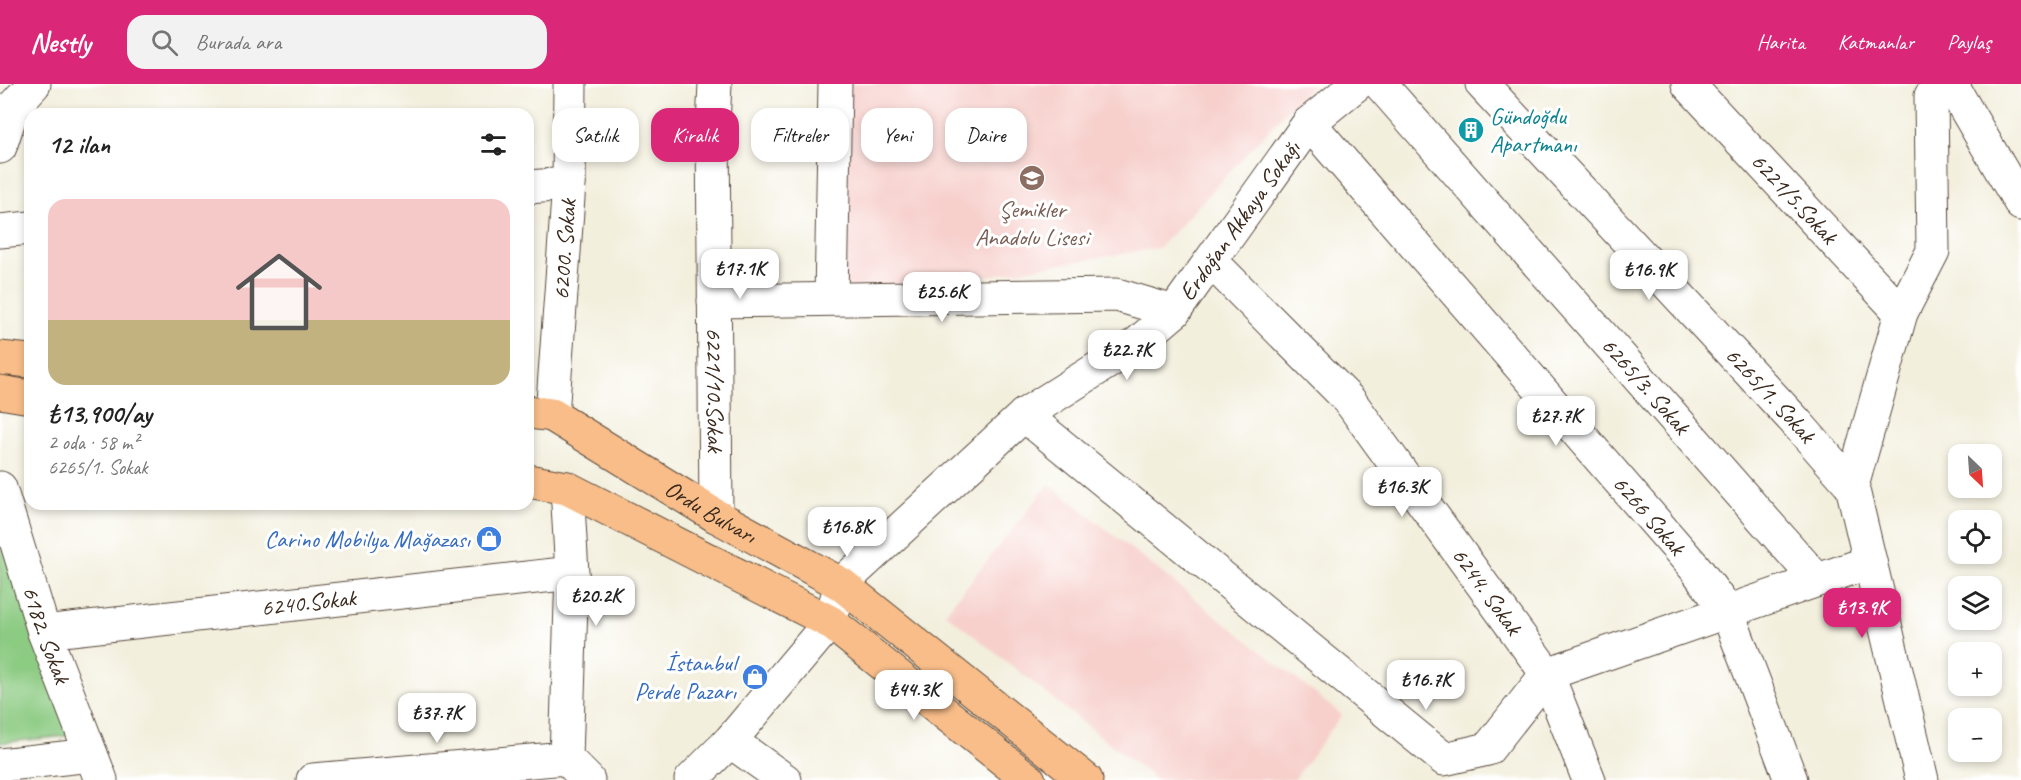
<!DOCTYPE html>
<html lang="tr">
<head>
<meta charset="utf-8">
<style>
  :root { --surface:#fff; --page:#f2f2f2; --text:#222; --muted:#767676; --accent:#db2777 }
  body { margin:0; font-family:Caveat,sans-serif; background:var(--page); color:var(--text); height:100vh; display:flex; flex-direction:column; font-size:22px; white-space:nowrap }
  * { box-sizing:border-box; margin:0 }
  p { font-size:20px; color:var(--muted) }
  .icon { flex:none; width:33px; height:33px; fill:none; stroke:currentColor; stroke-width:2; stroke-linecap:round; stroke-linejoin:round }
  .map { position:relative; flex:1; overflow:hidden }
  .side { position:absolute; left:24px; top:24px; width:510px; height:402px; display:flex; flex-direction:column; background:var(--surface); border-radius:18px; box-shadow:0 3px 9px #0003 }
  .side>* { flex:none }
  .banner { position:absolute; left:552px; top:24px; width:570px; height:54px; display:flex; gap:12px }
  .needle { width:39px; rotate:155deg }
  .tools { position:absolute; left:1948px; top:360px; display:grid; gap:12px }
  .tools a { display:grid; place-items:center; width:54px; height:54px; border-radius:12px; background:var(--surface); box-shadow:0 3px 9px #0003; font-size:30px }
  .price { position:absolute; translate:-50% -51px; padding:0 14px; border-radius:12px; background:#fff; color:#222; font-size:20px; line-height:39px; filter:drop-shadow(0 2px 3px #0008) }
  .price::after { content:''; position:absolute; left:50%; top:36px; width:18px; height:14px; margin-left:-9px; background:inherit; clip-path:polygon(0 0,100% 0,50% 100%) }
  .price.current { background:var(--accent); color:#fff }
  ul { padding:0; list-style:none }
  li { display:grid; align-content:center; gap:12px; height:318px; padding:0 24px }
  li span { display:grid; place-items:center; height:186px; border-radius:18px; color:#555 }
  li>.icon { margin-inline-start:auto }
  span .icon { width:108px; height:108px; fill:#fffc; stroke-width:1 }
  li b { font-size:26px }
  h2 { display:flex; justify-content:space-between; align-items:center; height:72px; padding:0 24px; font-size:26px }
  .tag { padding:0 21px; border-radius:18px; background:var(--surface); box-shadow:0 3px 9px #0003; font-size:21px; line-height:54px }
  .tag.current { background:var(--accent); color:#fff }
  header { display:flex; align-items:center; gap:36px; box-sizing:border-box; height:84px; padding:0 30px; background:var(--accent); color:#fff }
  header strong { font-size:28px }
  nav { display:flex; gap:33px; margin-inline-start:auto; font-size:21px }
  .search { width:420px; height:54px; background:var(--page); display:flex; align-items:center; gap:15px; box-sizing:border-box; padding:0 21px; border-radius:18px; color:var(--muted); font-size:22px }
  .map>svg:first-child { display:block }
  .built { fill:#f7d0cc }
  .green { fill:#8ccb82; stroke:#647a50; stroke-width:1.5 }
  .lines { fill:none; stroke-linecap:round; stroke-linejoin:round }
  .minor-casing { stroke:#57483b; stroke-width:35 }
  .major-casing { stroke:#57483b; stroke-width:35 }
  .minor { stroke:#fff; stroke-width:33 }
  .major { stroke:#f8bd89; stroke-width:33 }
  .labels { text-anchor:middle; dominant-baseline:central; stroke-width:6; stroke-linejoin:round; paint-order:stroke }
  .culture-label { font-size:24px; fill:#0d838f; stroke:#fff; text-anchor:start }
  .street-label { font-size:24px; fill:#3b2a1e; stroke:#fff }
  .education-label { font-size:24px; fill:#785e54; stroke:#fff }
  .shop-label { font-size:24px; fill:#366cbe; stroke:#fff; text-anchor:end }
</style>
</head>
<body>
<header>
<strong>Nestly</strong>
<div class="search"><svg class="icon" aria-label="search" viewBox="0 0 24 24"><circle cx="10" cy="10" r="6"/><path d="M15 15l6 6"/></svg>Burada ara</div>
<nav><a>Harita</a><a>Katmanlar</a><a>Paylaş</a></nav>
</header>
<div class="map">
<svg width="2021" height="696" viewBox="0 0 2021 696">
  <rect width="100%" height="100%" fill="#fff"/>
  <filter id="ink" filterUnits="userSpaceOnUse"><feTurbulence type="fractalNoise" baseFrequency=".0167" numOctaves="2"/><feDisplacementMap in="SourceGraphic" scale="12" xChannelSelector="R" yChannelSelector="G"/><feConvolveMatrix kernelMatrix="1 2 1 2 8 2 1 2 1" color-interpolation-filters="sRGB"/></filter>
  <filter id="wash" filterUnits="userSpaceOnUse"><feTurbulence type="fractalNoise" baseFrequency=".008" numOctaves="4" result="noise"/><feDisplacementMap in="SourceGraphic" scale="24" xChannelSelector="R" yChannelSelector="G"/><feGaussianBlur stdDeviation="1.35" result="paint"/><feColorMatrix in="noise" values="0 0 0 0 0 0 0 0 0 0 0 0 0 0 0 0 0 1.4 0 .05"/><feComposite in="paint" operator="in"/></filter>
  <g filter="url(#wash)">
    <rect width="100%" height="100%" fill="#f3efdd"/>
    <!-- built -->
    <path class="built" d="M841 0H1314L1290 23 1159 164 839 216Z
      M1049 400 1342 631 1294 696H1156L945 529Z"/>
    <!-- green -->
    <path class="green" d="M0 433 74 651 0 659Z"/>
  </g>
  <g filter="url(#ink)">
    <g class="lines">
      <!-- minor casing -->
      <g class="minor-casing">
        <g id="minor">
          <path id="s1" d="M715 0 713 41 716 432"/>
          <path id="s2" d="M1380 0 1817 496"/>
          <path id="s3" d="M1482 0 1795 337 1852 402 1922 696"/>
          <path id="s4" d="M1688 0 1901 229"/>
          <path d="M1951 0 2021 120"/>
          <path id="s5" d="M1309 39 1696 485 1727 527 1791 696"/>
          <path d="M0 63 13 23 34 0"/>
          <path d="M528 103 569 100"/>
          <path d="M0 147 30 144"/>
          <path id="s6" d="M1212 178 1349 316 1547 590 1589 696"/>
          <path d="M831 214 835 0"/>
          <path d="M714 217 1117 211 1174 228"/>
          <path id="s7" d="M552 331 569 100 570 0"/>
          <path d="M1024 331 1444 675 1488 665 1547 590 1870 478"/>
          <path d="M1852 402 1901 229 1933 167 1931 12 1940 0"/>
          <path id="s8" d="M0 404 44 548 101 696"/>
          <path d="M567 404 572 489 566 674 588 696"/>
          <path id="s9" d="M44 548 572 489"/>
          <path d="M730 657 785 696"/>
          <path d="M0 681 91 671"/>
          <path d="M313 696 566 674"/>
          <path id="s10" d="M691 696 730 657 830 538 841 500 1024 331 1138 259 1174 228 1309 39 1357 0"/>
        </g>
      </g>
      <!-- major casing -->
      <g class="major-casing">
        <g id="major">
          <path d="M0 274 30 277"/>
          <path d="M0 308 30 313"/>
          <path id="s11" d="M528 328 552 331 716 432 841 500 1086 696"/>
          <path d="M528 397 567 404 830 538 1029 696"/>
        </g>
      </g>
      <!-- minor -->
      <use href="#minor" class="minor"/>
      <!-- major -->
      <use href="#major" class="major"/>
    </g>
  </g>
  <!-- icons -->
  <defs>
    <g id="building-disc" transform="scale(1.35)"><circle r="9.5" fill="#0f9aa8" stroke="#fff"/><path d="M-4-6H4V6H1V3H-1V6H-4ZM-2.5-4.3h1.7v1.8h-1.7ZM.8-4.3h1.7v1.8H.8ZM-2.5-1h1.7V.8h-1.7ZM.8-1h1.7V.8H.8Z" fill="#fff"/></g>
    <g id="school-disc" transform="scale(1.35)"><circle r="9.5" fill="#8d6e63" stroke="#fff"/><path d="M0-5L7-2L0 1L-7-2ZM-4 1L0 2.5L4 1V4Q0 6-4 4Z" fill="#fff"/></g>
    <g id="shop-disc" transform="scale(1.35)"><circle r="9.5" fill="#3f7fe0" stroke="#fff"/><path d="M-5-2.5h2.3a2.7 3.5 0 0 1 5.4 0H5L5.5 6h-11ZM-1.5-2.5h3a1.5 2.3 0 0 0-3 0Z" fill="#fff"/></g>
  </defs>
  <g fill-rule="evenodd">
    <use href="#building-disc" x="1471" y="46"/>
    <use href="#school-disc" x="1032" y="94"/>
    <use href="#shop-disc" x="489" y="455"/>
    <use href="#shop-disc" x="755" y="593"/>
  </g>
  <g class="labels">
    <!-- culture labels -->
    <g class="culture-label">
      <text x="1490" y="32">Gündoğdu<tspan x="1490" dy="28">Apartmanı</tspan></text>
    </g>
    <!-- street labels -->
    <g class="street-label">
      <text stroke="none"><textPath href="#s4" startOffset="156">6221/5.Sokak</textPath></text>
      <text stroke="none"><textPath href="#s10" startOffset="794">Erdoğan Akkaya Sokağı</textPath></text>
      <text stroke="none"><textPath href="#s7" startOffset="166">6200. Sokak</textPath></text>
      <text stroke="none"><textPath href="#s2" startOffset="402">6265/3. Sokak</textPath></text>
      <text stroke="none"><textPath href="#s1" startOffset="306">6221/10.Sokak</textPath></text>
      <text stroke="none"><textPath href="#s3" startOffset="424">6265/1. Sokak</textPath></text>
      <text stroke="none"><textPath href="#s11" startOffset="210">Ordu Bulvarı</textPath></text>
      <text stroke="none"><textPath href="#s5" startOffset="519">6266 Sokak</textPath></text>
      <text stroke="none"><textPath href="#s6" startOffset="430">6244. Sokak</textPath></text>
      <text stroke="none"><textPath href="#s9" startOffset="266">6240.Sokak</textPath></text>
      <text stroke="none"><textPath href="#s8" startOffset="154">6182. Sokak</textPath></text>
    </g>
    <!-- education labels -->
    <g class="education-label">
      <text x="1032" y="125">Şemikler<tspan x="1032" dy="28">Anadolu Lisesi</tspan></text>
    </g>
    <!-- shop labels -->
    <g class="shop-label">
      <text x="470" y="455">Carino Mobilya Mağazası</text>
      <text x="736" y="579">İstanbul<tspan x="736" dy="28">Perde Pazarı</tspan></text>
    </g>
  </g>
</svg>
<div class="tools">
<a><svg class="needle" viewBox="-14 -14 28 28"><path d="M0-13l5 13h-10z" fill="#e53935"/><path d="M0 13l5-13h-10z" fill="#767676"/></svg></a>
<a><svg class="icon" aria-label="locate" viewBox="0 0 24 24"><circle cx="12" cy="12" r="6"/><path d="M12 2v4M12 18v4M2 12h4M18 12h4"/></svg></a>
<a><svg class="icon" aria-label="layers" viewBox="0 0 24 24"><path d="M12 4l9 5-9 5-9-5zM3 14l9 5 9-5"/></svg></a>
<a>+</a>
<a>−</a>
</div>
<b class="price" style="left:740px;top:216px">₺17.1K</b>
<b class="price" style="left:1649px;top:217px">₺16.9K</b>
<b class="price" style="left:942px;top:239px">₺25.6K</b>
<b class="price" style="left:1127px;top:297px">₺22.7K</b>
<b class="price" style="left:1556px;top:363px">₺27.7K</b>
<b class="price" style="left:1402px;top:434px">₺16.3K</b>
<b class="price" style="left:847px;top:474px">₺16.8K</b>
<b class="price" style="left:596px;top:543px">₺20.2K</b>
<b class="price current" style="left:1862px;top:555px">₺13.9K</b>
<b class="price" style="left:1426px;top:627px">₺16.7K</b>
<b class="price" style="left:914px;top:637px">₺44.3K</b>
<b class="price" style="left:437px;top:660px">₺37.7K</b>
<div class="banner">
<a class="tag">Satılık</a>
<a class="tag current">Kiralık</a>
<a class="tag">Filtreler</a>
<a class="tag">Yeni</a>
<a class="tag">Daire</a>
</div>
<section class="side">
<h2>12 ilan<svg class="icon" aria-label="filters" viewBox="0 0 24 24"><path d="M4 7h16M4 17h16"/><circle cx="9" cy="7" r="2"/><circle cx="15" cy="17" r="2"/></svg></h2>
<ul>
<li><span style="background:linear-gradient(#f6c9c9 65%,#c2b280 0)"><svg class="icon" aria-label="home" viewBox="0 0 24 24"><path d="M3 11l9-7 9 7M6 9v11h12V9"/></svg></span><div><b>₺13,900/ay</b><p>2 oda · 58 m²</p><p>6265/1. Sokak</p></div></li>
</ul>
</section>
</div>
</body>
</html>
